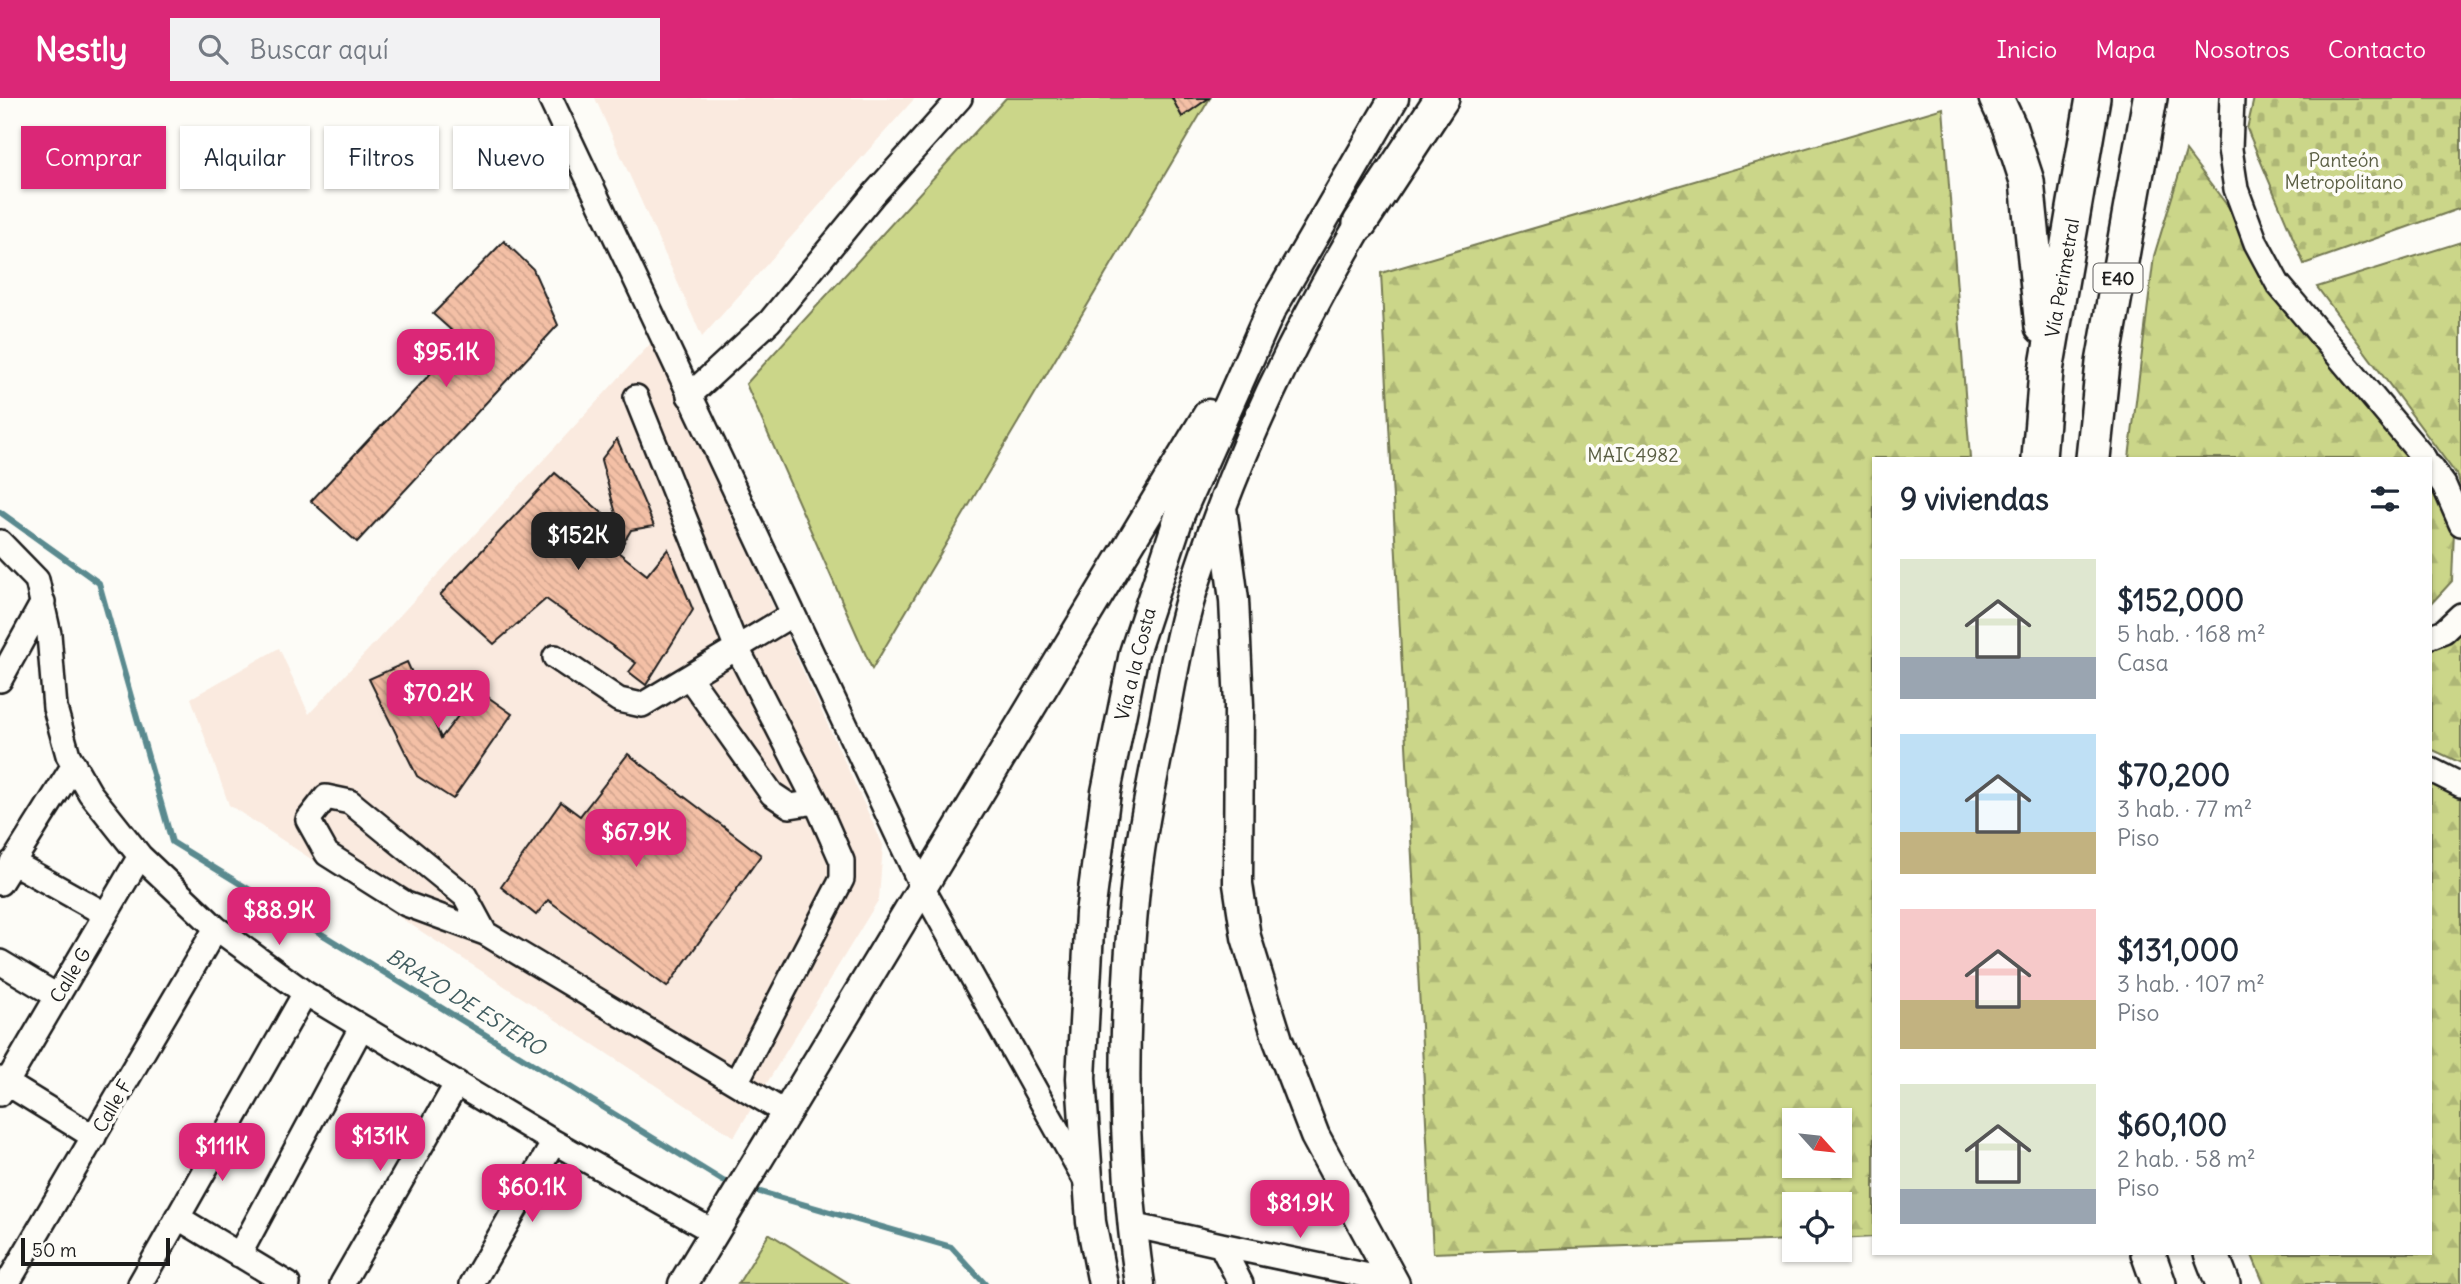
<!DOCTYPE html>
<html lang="es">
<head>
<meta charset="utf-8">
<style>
  :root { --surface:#fff; --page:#f2f2f3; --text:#1f2937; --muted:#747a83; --accent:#db2777 }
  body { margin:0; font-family:Delius,sans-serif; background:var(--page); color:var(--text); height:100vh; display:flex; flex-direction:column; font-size:26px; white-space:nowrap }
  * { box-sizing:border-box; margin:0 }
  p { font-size:23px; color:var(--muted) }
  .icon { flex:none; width:38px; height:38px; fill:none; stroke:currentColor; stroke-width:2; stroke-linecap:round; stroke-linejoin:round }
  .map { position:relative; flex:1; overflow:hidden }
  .side { position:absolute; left:1872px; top:359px; width:560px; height:798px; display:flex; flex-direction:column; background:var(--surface); border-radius:0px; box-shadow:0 2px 5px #0004 }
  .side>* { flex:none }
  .hud { position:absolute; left:21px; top:28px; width:665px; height:63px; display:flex; gap:14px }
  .needle { width:46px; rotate:117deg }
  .controls { position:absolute; left:1782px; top:1010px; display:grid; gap:14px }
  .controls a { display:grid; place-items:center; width:70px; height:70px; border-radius:0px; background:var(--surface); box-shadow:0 2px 5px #0004; font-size:35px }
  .scale { position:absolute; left:21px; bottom:18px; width:149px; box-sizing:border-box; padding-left:7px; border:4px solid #1c1c1c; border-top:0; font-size:19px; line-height:24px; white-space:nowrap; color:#1c1c1c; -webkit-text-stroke:5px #fdfcf7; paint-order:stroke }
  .price { position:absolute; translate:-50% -60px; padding:0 16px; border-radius:14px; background:var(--accent); color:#fff; font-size:23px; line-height:46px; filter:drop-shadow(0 2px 4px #0008) }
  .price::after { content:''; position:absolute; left:50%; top:42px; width:21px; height:16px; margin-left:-10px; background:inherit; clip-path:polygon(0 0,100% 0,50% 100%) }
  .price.on { background:#222; color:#fff }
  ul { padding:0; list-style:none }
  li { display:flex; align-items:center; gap:21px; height:175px; padding:0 28px }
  li span { display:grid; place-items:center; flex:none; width:196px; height:140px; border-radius:0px; color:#555 }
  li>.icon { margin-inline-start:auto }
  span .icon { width:84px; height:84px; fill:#fffc; stroke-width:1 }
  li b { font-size:30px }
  h2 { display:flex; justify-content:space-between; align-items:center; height:84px; padding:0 28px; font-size:30px }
  .tag { padding:0 24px; border-radius:0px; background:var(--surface); box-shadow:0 2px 5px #0004; font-size:24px; line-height:63px }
  .tag.on { background:var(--accent); color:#fff }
  header { display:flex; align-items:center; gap:42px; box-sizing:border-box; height:98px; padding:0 35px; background:var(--accent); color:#fff }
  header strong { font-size:33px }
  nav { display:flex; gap:38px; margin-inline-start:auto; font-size:24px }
  .search { width:490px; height:63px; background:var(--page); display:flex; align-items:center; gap:18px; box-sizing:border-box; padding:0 24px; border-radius:0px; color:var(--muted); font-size:26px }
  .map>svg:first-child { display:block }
  .built { fill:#faeadf }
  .green { fill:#cbd689; stroke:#747952; stroke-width:2 }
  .forest { fill:url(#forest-firs); stroke:#747952; stroke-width:2; fill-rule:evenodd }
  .cemetery { fill:url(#cemetery-stones); stroke:#747952; stroke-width:2 }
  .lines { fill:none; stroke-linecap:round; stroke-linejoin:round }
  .stream { stroke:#5a8a8f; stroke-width:6 }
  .building { fill:url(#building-back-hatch); stroke:#1c1c1c; stroke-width:2 }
  .minor-casing { stroke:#1c1c1c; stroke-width:28 }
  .major-casing { stroke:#1c1c1c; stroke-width:33 }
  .highway-casing { stroke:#1c1c1c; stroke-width:38 }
  .minor { stroke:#fdfcf7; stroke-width:23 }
  .major { stroke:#fdfcf7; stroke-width:28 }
  .highway { stroke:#fdfcf7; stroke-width:33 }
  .labels { text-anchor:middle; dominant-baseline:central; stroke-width:7; stroke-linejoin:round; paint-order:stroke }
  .shield { fill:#fdfcf7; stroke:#605f5e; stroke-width:2 }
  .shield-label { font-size:18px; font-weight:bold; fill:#1c1c1c }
  .park-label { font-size:19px; fill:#595d42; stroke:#fdfcf7 }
  .street-label { font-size:19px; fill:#1c1c1c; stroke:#fdfcf7 }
  .water-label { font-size:21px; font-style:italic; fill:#405c5f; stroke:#fdfcf7 }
</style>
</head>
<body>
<header>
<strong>Nestly</strong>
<div class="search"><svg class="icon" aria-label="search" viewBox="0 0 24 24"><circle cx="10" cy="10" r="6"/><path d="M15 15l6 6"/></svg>Buscar aquí</div>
<nav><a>Inicio</a><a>Mapa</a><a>Nosotros</a><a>Contacto</a></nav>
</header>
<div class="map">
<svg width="2461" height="1186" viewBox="0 0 2461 1186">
  <defs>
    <pattern id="forest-firs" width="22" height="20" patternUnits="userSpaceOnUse" patternTransform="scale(1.75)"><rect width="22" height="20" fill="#cbd689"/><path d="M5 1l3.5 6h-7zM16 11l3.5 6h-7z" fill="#aeb776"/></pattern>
    <pattern id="cemetery-stones" width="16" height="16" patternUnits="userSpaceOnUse" patternTransform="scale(1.75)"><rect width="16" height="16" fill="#cbd689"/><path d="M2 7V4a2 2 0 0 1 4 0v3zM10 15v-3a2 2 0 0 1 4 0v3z" fill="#aeb776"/></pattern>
    <pattern id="building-back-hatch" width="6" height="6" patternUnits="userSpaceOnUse" patternTransform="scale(1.75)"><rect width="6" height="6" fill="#f4c0a6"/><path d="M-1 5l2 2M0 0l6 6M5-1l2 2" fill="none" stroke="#d1a48e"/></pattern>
  </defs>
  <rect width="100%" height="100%" fill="#fdfcf7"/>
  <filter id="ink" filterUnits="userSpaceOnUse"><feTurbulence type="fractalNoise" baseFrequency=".0143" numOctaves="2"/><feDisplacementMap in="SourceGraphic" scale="14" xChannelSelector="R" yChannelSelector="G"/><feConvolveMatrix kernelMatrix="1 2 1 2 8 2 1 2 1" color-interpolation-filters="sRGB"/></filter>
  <g filter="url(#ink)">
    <!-- built -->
    <path class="built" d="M595 0H915L702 239Z
      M652 244 883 747 879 801 734 1039 229 707 191 600 279 550 309 616Z"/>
    <!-- green -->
    <path class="green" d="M1006 0H1210L872 571 746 286Z
      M769 1136H770L850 1186H738Z"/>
    <!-- forest -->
    <path class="forest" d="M1943 10 1970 360H1874V1139L1839 1141V1106H1794V1142L1433 1155 1381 175ZM1839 1022V1068H1794V1022Z
      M2186 53 2236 119 2344 285 2413 360H2129L2154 158Z
      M2461 144V389L2458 379 2317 189Z
      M2431 382 2454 432 2452 483 2431 506Z
      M2461 511V665L2431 651V537Z
      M2431 669 2461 684V1186H2264L2251 1155H2431Z"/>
    <!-- cemetery -->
    <path class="cemetery" d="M2254 0H2461V110L2304 166 2247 31Z"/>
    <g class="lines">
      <!-- stream -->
      <path class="stream" d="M0 414 99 485 172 744 723 1083 736 1087
        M750 1091 951 1149 985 1186"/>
    </g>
    <!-- building -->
    <path class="building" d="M1172 0H1209L1182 19Z
      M504 143 533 171 558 227 357 444 311 403 462 242 433 216Z
      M617 341 654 428 631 432 618 454 647 477 668 451 693 512 646 587 629 574 636 565 546 501 494 546 440 497 555 375 620 430 601 362Z
      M407 564 441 640 478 592 512 616 453 701 417 678 369 581Z
      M628 656 761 757 667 889 548 802 536 817 501 789 561 704 580 718Z"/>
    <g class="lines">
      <!-- minor casing -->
      <g class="minor-casing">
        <path id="minor" d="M550 0 922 789 1087 1085
          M2232 0 2230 51 2236 91 2256 145 2278 186 2424 360
          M689 298 770 223 874 96 960 0
          M636 299 736 548 816 704 842 763V781L736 985
          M2431 369 2444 387 2461 426
          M0 444 37 482 49 536 55 610 68 657 90 695 140 758 216 830 305 895 554 1044 714 1134
          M2431 538 2444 533 2461 517
          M555 559 619 602 642 607 793 516
          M689 579 772 696 790 708 816 704
          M0 582 43 504
          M2431 672 2461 687
          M12 764 105 816
          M0 785 74 667
          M485 835 465 798 350 704 326 699 308 722 327 756 406 806 485 835 786 1015
          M0 864 57 898
          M0 981 94 1039
          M0 996 140 758
          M177 1119 288 1186
          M1132 1127 1221 1147 1241 1186
          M1221 1147 1393 1183
          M239 1157 361 930
          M7 1186 216 830
          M140 1186 305 895
          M342 1186 457 985
          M472 1186 554 1044"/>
      </g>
      <!-- major casing -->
      <g class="major-casing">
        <path id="major" d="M1222 410 1234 502 1239 607 1238 786 1246 839 1278 942 1315 1038 1395 1186
          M683 1186 1208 316
          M1103 1186 1091 1124 1081 980 1090 815 1106 694 1134 555 1180 416 1270 214 1394 0
          M1140 1186C1121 1059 1122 929 1134 802 1139 745 1151 690 1162 634 1172 583 1180 529 1197 479 1240 347 1300 224 1372 106"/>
      </g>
      <!-- highway casing -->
      <g class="highway-casing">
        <path id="highway" d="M1996 0 2009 28 2027 83 2042 229
          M1360 125 1442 0
          M2039 360 2046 273 2093 0
          M2093 360 2103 265 2150 0
          M2148 1155 2159 1186
          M2211 1155 2223 1186"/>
      </g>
      <!-- minor -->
      <use href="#minor" class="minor"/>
      <!-- major -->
      <use href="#major" class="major"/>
      <!-- highway -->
      <use href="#highway" class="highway"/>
    </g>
  </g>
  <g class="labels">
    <!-- shield labels -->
    <rect class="shield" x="2093.5" y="165.5" width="49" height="29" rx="5"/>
    <g class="shield-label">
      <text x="2118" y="180">E40</text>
    </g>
    <!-- park labels -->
    <g class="park-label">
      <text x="2344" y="62">Panteón<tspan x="2344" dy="22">Metropolitano</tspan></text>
      <text x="1633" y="357">MAIC4982</text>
    </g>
    <!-- street labels -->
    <g class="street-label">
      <text transform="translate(2062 180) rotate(-80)">Vía Perimetral</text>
      <text transform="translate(1135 566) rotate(-76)">Vía a la Costa</text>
      <text transform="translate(70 877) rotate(-59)">Calle G</text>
      <text transform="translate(112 1008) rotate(-60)">Calle F</text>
    </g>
    <!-- water labels -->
    <g class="water-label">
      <text transform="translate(466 904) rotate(32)">BRAZO DE ESTERO</text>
    </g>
  </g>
</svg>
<div class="controls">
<a><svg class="needle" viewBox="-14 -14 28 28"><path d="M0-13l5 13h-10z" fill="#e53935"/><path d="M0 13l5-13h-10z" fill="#747a83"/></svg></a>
<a><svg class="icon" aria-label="locate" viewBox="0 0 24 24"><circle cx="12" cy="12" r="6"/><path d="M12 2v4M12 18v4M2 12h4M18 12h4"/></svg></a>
</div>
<div class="scale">50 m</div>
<b class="price" style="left:446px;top:291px">$95.1K</b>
<b class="price on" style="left:578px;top:474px">$152K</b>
<b class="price" style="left:438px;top:632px">$70.2K</b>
<b class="price" style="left:636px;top:771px">$67.9K</b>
<b class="price" style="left:279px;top:849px">$88.9K</b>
<b class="price" style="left:380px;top:1075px">$131K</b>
<b class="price" style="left:222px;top:1085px">$111K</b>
<b class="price" style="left:532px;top:1126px">$60.1K</b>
<b class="price" style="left:1300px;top:1142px">$81.9K</b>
<div class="hud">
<a class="tag on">Comprar</a>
<a class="tag">Alquilar</a>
<a class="tag">Filtros</a>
<a class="tag">Nuevo</a>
</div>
<section class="side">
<h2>9 viviendas<svg class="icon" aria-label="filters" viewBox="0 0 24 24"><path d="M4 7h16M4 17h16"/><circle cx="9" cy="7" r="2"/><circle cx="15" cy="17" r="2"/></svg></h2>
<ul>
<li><span style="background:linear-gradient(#dfe7d0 70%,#9aa5b1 0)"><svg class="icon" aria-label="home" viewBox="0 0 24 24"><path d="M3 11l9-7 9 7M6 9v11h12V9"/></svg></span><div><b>$152,000</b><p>5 hab. · 168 m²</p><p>Casa</p></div></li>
<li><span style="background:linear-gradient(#bfe0f5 70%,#c2b280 0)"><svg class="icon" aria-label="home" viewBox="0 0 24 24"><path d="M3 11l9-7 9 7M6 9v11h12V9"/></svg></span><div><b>$70,200</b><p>3 hab. · 77 m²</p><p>Piso</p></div></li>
<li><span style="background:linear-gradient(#f6c9c9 65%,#c2b280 0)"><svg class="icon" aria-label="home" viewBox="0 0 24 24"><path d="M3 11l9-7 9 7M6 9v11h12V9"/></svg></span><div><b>$131,000</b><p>3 hab. · 107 m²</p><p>Piso</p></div></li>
<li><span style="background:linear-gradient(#dfe7d0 75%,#9aa5b1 0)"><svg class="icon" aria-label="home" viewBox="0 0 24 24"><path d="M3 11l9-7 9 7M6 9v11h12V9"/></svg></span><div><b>$60,100</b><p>2 hab. · 58 m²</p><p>Piso</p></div></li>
</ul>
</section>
</div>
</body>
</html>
